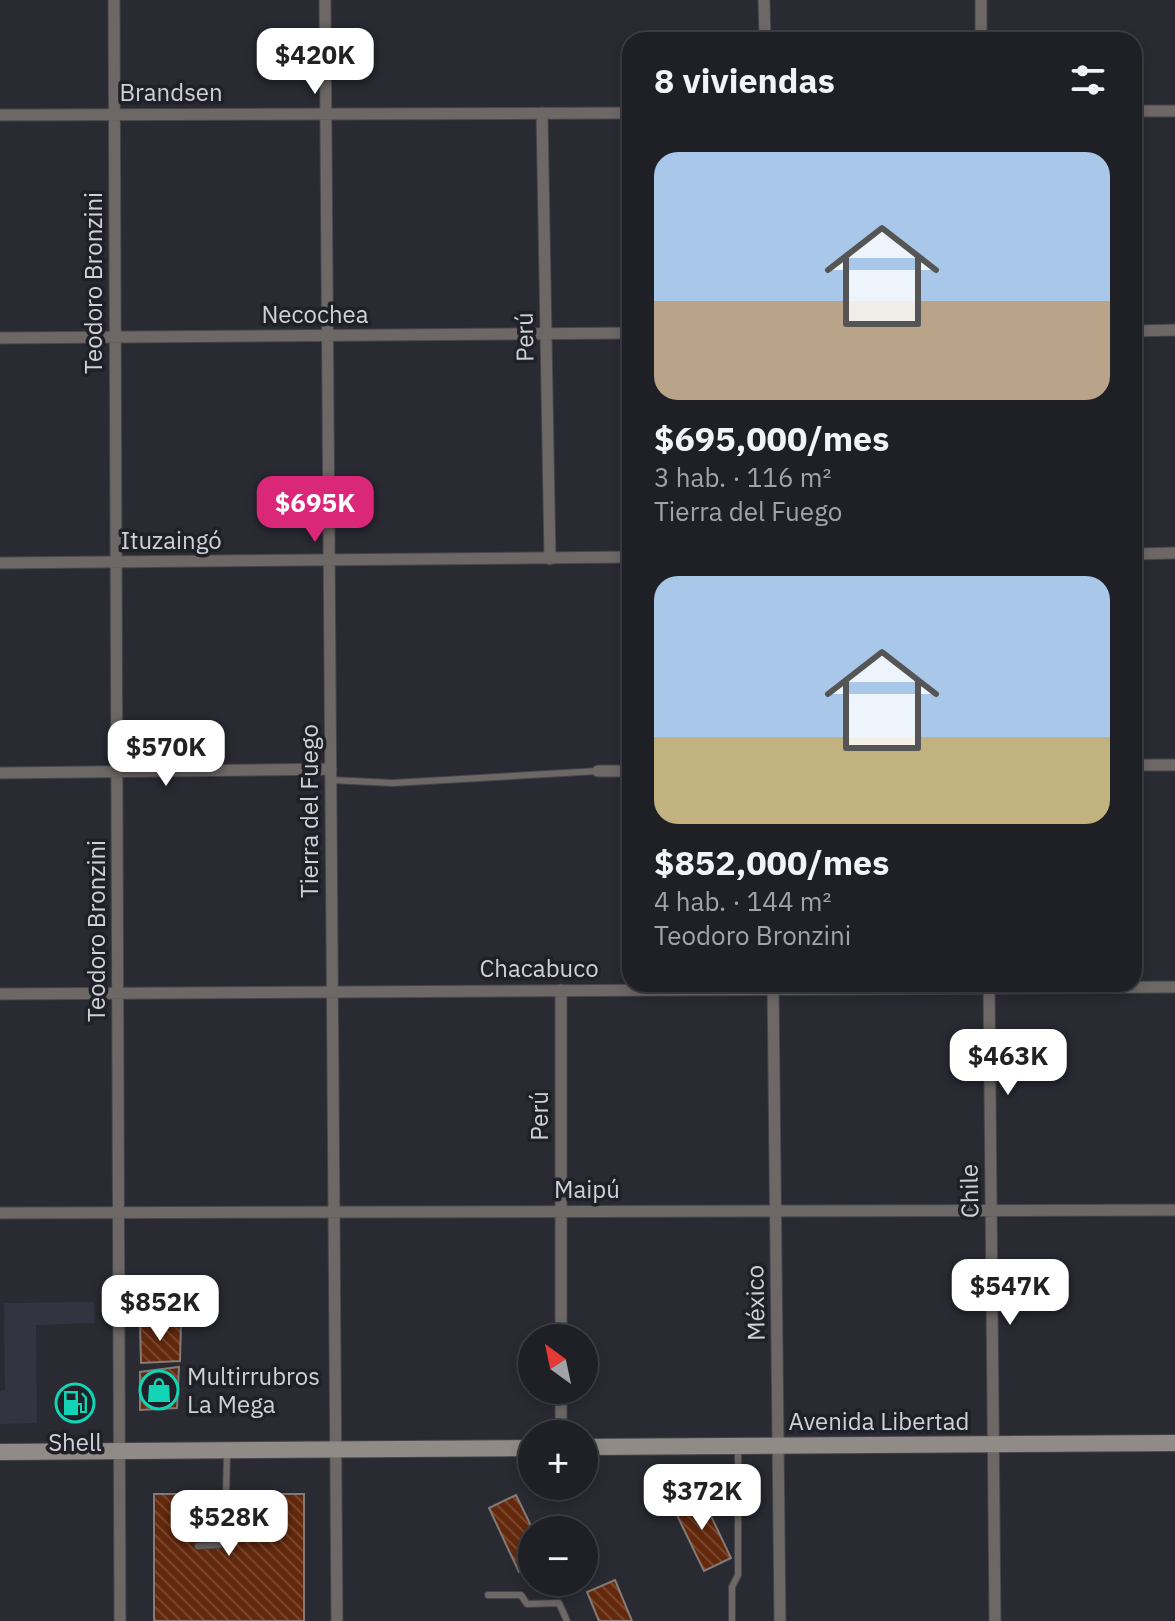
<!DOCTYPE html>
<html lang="es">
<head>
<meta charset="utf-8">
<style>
  :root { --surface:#1f2026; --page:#27282e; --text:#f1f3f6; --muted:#a1a3a7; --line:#3c3e43; --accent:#db2777 }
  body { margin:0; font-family:"IBM Plex Sans",sans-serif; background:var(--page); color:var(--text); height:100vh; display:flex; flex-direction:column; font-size:30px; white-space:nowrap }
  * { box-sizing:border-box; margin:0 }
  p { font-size:26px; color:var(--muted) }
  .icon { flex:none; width:44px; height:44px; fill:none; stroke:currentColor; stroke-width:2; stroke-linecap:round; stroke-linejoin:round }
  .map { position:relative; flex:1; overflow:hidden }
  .sheet { position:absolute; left:622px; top:32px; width:520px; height:960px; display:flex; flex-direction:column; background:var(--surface); border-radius:24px; box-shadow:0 4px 12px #0003,0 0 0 2px var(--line) }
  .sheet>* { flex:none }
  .needle { width:52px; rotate:327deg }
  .buttons { position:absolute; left:518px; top:1324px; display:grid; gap:16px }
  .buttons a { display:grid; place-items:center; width:80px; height:80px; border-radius:50%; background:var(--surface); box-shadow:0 4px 12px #0003,0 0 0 2px var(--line); font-size:40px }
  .price { position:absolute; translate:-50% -68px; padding:0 18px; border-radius:16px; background:#fff; color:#222; font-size:26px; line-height:52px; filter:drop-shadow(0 2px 4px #0008) }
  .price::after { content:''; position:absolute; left:50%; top:48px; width:24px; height:18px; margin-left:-12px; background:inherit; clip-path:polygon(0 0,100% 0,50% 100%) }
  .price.active { background:var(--accent); color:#fff }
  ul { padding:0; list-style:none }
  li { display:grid; align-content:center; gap:16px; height:424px; padding:0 32px }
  li span { display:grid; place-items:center; height:248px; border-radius:24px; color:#555 }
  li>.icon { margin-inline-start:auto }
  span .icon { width:144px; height:144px; fill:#fffc; stroke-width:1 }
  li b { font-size:34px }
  h2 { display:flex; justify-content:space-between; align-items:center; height:96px; padding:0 32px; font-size:34px }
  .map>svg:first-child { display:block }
  .built { fill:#323441 }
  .building { fill:url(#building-back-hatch); stroke:#847a76; stroke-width:2 }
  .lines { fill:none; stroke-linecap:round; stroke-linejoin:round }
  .lane-casing { stroke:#44454c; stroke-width:8 }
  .street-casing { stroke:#44454c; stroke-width:13 }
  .secondary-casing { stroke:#44454c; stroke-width:18 }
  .lane { stroke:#6d6866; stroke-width:6 }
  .street { stroke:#6d6866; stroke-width:11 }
  .secondary { stroke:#918b87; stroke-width:16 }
  .labels { text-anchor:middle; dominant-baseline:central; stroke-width:7; stroke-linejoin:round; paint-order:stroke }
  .street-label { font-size:24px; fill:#d0d1d6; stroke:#202128 }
  .poi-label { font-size:24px; fill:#d0d1d6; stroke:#202128; text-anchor:start }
</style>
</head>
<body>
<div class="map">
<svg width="1175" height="1621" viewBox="0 0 1175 1621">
  <defs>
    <pattern id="building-back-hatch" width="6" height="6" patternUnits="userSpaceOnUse" patternTransform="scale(2)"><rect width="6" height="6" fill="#64290d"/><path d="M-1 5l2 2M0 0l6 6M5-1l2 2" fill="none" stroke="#794730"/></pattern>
  </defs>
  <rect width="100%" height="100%" fill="#292a32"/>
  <!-- built -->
  <path class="built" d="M94 1302 95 1323 36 1325 37 1423 0 1424V1391L5 1390 4 1303Z"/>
  <!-- building -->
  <path class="building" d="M181 1323 180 1361 141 1363 140 1324Z
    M179 1367 177 1408 140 1410V1372Z
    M700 1493 731 1558 704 1571 673 1507Z
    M154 1494H304V1621H154Z
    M516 1495 533 1530 532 1566 519 1572 489 1508Z
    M615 1580 627 1609 632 1621H599L587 1592Z"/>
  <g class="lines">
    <!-- lane casing -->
    <g class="lane-casing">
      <path id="lane" d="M331 780 393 783 598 771
        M198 1546 219 1545 225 1537 227 1454
        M488 1595H521L527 1604 559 1603 567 1621
        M732 1621V1587L738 1575V1449"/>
    </g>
    <!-- street casing -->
    <g class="street-casing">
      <path id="street" d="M114 0 120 1621
        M325 0 337 1621
        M764 0 765 40
        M981 0V40
        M1134 111H1175
        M542 113 550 559
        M0 115 630 113
        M1134 331 1175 330
        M0 338 630 333
        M1134 554 1175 553
        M0 563 630 557
        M1134 765H1175
        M598 771H630
        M0 773 331 769
        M989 984 995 1621
        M773 985 780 1621
        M0 994 1175 987
        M0 1213 1175 1210
        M561 1338V990
        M561 1434V1390"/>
    </g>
    <!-- secondary casing -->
    <g class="secondary-casing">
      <path id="secondary" d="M584 1447 1175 1443
        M0 1452 532 1448"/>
    </g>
    <!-- lane -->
    <use href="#lane" class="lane"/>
    <!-- street -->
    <use href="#street" class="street"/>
    <!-- secondary -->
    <use href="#secondary" class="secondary"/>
  </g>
  <!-- icons -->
  <defs>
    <g id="shop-ring" transform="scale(2)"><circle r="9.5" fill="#202128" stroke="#11d5b4" stroke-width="1.5"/><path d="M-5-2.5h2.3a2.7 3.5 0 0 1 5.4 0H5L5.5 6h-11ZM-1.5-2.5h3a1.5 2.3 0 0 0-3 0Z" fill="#11d5b4"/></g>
    <g id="fuel-ring" transform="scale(2)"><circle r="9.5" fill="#202128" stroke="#11d5b4" stroke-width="1.5"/><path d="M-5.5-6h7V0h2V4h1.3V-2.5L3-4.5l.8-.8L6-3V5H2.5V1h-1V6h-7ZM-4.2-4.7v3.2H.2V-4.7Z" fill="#11d5b4"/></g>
  </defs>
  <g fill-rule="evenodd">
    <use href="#shop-ring" x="159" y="1390"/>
    <use href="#fuel-ring" x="75" y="1403"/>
  </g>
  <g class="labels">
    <!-- street labels -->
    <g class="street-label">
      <text x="171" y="92">Brandsen</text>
      <text transform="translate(93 283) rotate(-90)">Teodoro Bronzini</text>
      <text x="315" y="314">Necochea</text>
      <text transform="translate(524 337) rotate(-91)">Perú</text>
      <text x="171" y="540">Ituzaingó</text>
      <text transform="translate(309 811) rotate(-90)">Tierra del Fuego</text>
      <text transform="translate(96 931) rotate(-90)">Teodoro Bronzini</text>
      <text x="539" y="968">Chacabuco</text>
      <text transform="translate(539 1116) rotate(-90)">Perú</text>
      <text x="587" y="1189">Maipú</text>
      <text transform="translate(969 1191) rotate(-91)">Chile</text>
      <text transform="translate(755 1303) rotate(-91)">México</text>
      <text x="879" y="1421">Avenida Libertad</text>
    </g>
    <!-- poi labels -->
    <g class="poi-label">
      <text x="187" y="1376">Multirrubros<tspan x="187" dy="28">La Mega</tspan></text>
      <text x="75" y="1442" text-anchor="middle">Shell</text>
    </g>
  </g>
</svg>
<div class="buttons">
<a><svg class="needle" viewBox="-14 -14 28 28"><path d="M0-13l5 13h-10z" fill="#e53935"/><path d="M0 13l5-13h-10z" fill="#a1a3a7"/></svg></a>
<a>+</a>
<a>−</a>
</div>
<b class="price" style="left:315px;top:96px">$420K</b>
<b class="price active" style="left:315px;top:544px">$695K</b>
<b class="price" style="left:166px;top:788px">$570K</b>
<b class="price" style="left:1008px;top:1097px">$463K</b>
<b class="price" style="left:1010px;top:1327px">$547K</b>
<b class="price" style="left:160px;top:1343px">$852K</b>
<b class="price" style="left:702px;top:1532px">$372K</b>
<b class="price" style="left:229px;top:1558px">$528K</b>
<section class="sheet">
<h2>8 viviendas<svg class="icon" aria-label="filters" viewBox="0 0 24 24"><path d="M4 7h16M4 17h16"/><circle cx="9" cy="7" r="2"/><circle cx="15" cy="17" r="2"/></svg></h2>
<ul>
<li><span style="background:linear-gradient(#a9c7e8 60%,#b9a48a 0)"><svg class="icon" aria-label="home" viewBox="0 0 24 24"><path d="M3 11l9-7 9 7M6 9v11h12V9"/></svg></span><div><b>$695,000/mes</b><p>3 hab. · 116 m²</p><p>Tierra del Fuego</p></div></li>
<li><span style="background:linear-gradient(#a9c7e8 65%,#c2b280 0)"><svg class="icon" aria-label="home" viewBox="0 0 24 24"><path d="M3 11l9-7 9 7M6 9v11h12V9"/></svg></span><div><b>$852,000/mes</b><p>4 hab. · 144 m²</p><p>Teodoro Bronzini</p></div></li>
</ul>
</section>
</div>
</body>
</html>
